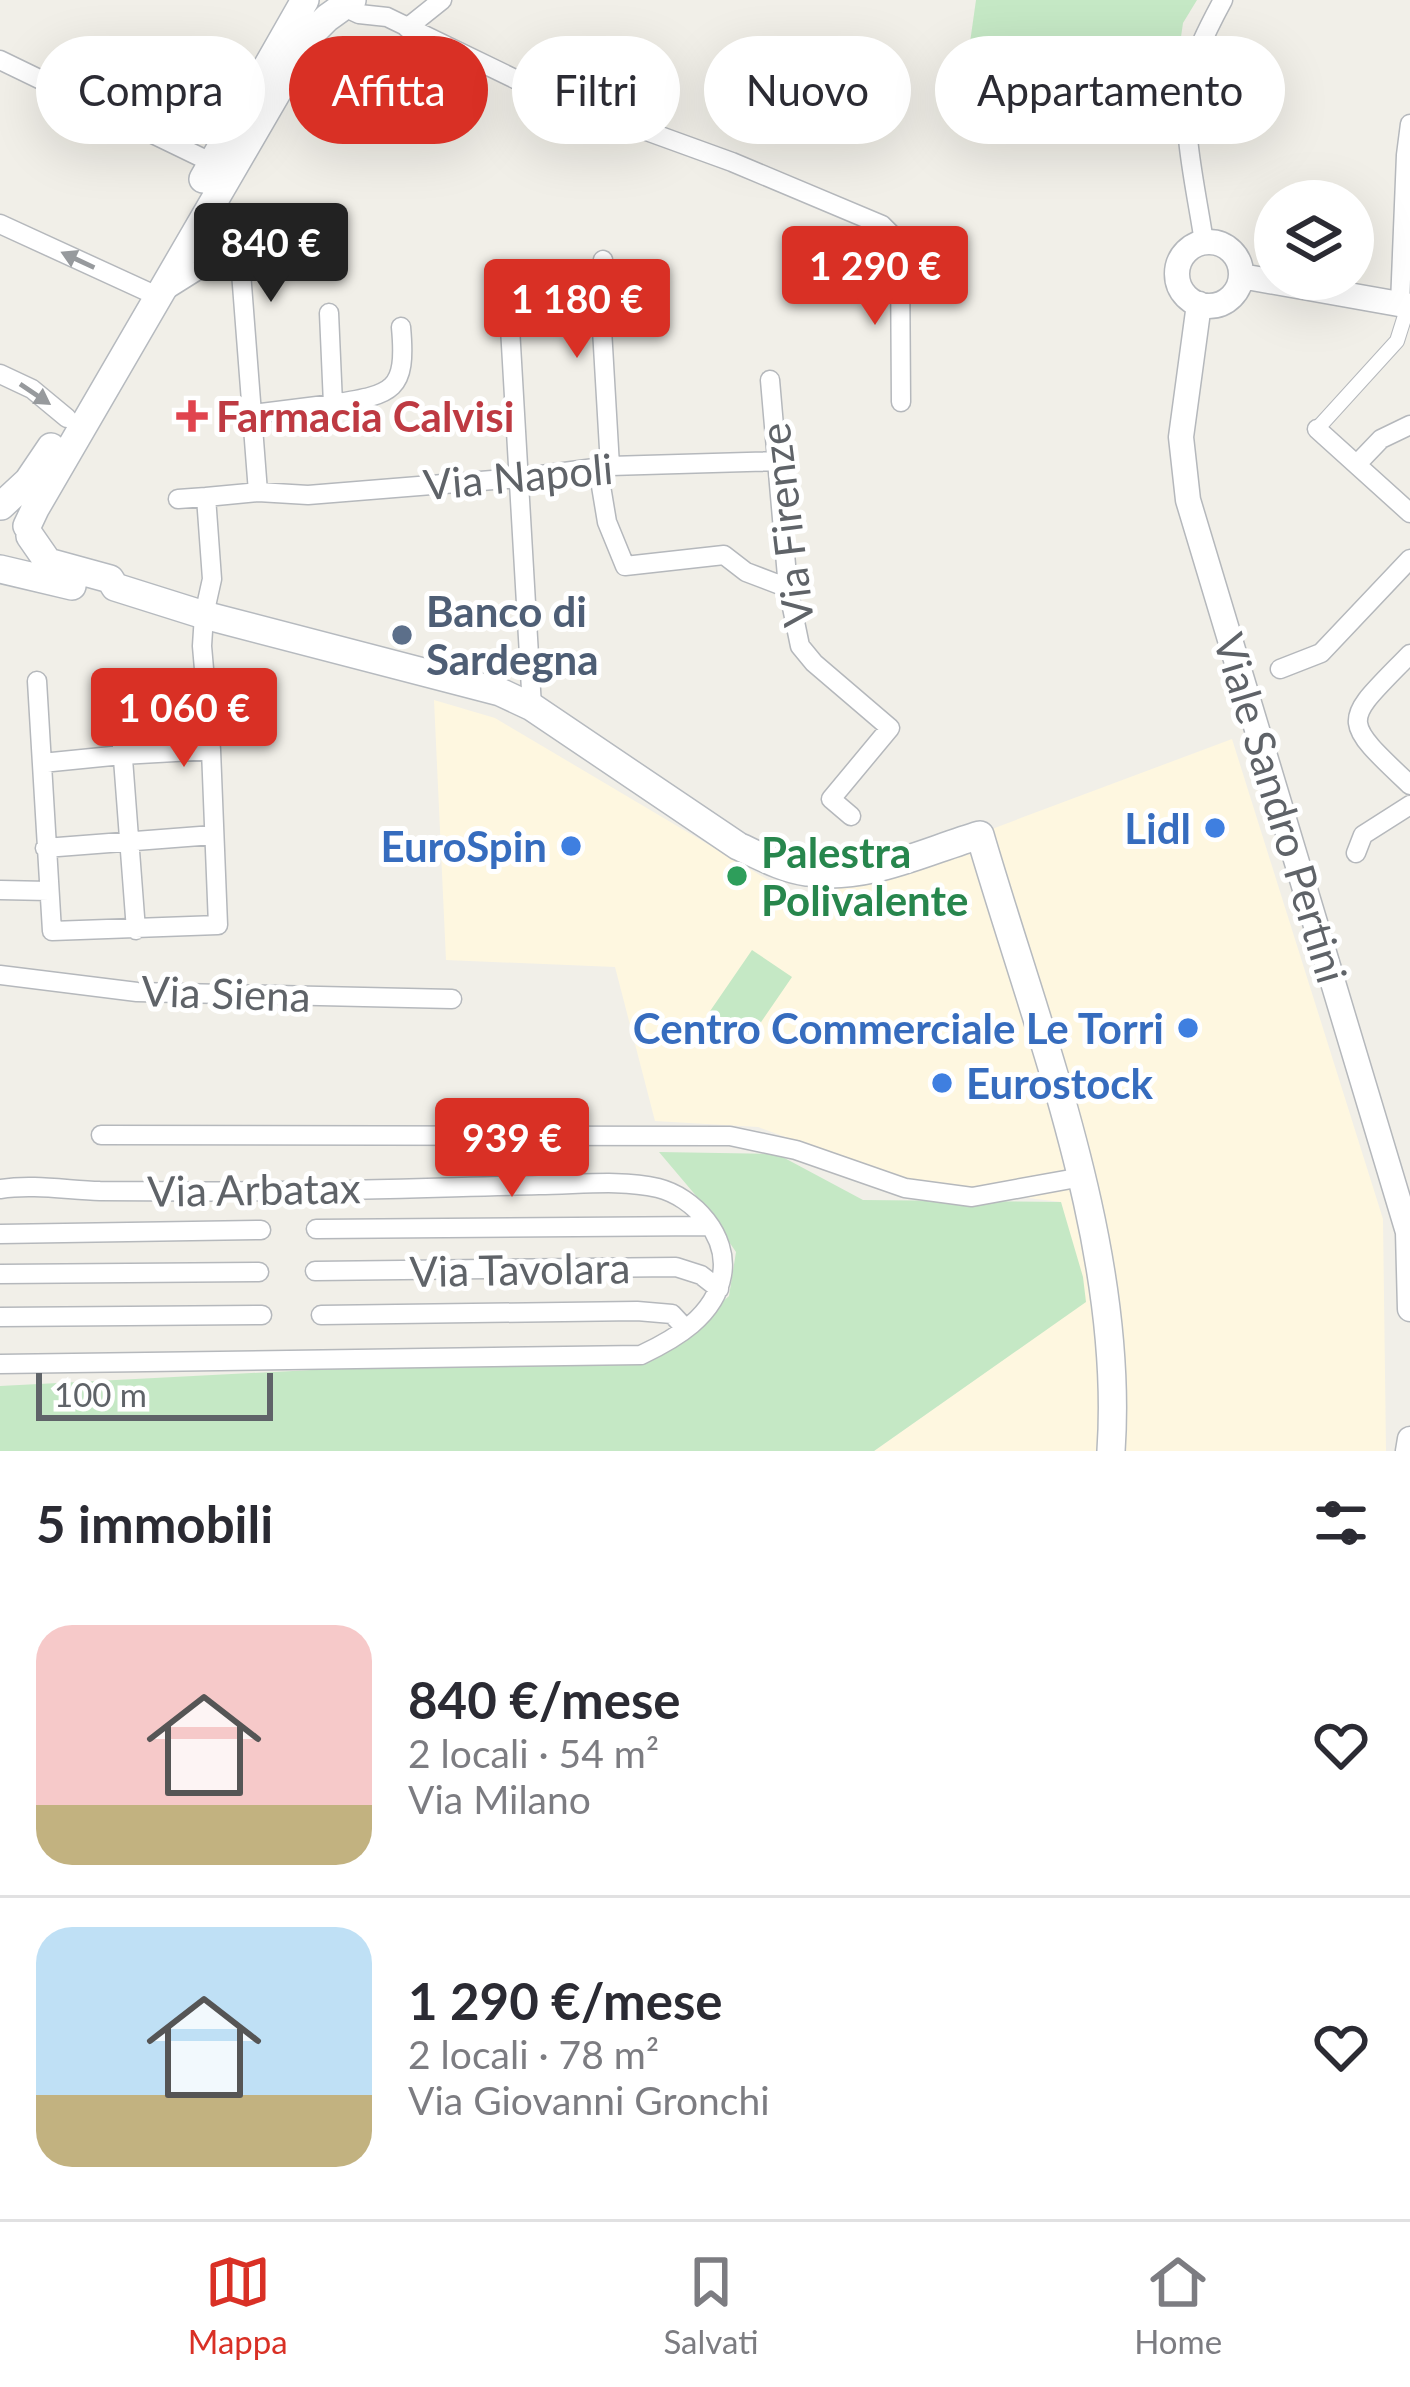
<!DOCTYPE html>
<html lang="it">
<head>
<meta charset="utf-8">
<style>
  :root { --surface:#fff; --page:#f7f7f7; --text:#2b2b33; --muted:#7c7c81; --line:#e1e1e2; --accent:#d93025 }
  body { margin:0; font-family:Lato,sans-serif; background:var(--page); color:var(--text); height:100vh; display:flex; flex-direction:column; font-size:45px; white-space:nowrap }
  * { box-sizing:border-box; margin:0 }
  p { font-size:39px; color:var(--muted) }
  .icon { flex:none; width:66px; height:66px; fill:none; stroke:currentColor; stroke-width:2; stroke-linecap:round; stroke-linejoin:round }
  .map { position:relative; height:1451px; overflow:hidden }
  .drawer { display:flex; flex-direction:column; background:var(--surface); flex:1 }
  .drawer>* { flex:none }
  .hud { position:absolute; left:36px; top:36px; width:1338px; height:108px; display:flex; gap:24px }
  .controls { position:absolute; left:1254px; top:180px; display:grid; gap:24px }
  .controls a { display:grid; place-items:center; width:120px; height:120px; border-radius:50%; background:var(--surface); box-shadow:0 12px 48px #0002; font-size:60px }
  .scale { position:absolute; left:36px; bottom:30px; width:237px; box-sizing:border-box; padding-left:12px; border:6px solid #5f6368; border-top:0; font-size:33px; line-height:42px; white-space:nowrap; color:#5f6368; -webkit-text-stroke:9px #fff; paint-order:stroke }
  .price { position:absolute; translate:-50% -102px; padding:0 27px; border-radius:12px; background:var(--accent); color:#fff; font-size:39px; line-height:78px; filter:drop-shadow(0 3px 6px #0008) }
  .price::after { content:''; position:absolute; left:50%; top:72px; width:36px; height:27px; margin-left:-18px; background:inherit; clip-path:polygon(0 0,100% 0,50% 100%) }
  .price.active { background:#222; color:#fff }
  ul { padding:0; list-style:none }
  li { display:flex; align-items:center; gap:36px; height:300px; padding:0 36px }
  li+li { border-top:3px solid var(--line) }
  li span { display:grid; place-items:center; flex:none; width:336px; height:240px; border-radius:36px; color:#555 }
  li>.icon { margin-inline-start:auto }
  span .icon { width:144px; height:144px; fill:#fffc; stroke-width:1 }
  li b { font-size:51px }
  h2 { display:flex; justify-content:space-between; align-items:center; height:144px; padding:0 36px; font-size:51px }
  .tag { padding:0 42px; border-radius:54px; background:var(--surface); box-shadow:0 12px 48px #0002; font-size:42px; line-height:108px }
  .tag.active { background:var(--accent); color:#fff }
  .tab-bar { display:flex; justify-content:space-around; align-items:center; height:168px; border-top:3px solid var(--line); background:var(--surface); font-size:33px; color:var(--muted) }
  .tab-bar a { display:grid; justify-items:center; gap:6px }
  .tab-bar .active { color:var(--accent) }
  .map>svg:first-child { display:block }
  .commercial { fill:#fef7e0 }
  .green { fill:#c5e8c5 }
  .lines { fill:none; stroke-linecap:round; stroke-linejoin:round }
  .pedestrian-casing { stroke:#b5b8bc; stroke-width:16 }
  .minor-casing { stroke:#b5b8bc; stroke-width:21 }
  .tertiary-casing { stroke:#b5b8bc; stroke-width:27 }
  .secondary-casing { stroke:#b6babf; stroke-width:30 }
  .pedestrian { stroke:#fff; stroke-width:14 }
  .minor { stroke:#fff; stroke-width:18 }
  .tertiary { stroke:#fff; stroke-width:24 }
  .secondary { stroke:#fff; stroke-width:27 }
  .oneway { fill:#979a9d }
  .health-dot { fill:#e0444e; stroke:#fff; stroke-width:4.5 }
  .service-dot { fill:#5c6f8a; stroke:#fff; stroke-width:4.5 }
  .shop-dot { fill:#3f7fe0; stroke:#fff; stroke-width:4.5 }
  .leisure-dot { fill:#2e9e5b; stroke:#fff; stroke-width:4.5 }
  .labels { text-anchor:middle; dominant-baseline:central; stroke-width:10; stroke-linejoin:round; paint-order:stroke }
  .health-label { font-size:42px; font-weight:bold; fill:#be3a42; stroke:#fff; text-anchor:start }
  .street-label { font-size:42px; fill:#5f6368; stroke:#fff }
  .service-label { font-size:42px; font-weight:bold; fill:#4e5e75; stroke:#fff; text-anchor:start }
  .shop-label { font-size:42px; font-weight:bold; fill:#366cbe; stroke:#fff; text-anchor:end }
  .leisure-label { font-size:42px; font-weight:bold; fill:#27864d; stroke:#fff; text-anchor:start }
</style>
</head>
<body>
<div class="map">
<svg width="1410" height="1451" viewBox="0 0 1410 1451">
  <rect width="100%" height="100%" fill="#f1efe8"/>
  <!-- commercial -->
  <path class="commercial" d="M434 700 495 718 802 900 1232 739 1383 1219 1386 1451H874L1085 1302 1061 1202 914 1184 758 1127 655 1121 615 967 446 960Z"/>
  <!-- green -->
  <path class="green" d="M976 0H1197L1183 23 1168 127 963 92Z
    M752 950 792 977 746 1044 706 1017Z
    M659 1152 777 1154 863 1200 1061 1202 1083 1277 1086 1302 874 1451H0V1386L507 1360 643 1364 694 1327 729 1296 736 1252 703 1204Z"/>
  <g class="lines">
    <!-- pedestrian casing -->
    <g class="pedestrian-casing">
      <path id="pedestrian" d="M1317 429 1397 341 1408 306"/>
    </g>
    <!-- minor casing -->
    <g class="minor-casing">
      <path id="minor" d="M344 7 359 14 387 17 550 96 732 162 882 225 894 237 900 253 901 402
        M407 28 442 0
        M0 60 223 168
        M0 224 157 296 200 269 224 263 241 272 258 492
        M1204 242C1197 195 1183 136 1187 89 1190 62 1210 24 1223 0
        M603 260 599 278 610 466
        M507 276 532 707
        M1400 304 1406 155 1410 124
        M329 313 333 404C393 394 407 392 401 327
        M0 374 32 389 67 418
        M770 380 788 588 800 646 814 663 890 728 831 799 851 816
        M253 414 333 404
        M1317 429 1410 513
        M1357 464 1381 439 1410 425
        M598 468 607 522 625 566 724 555 746 572 788 588
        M178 499 206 497
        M1410 654C1343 723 1338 717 1410 785
        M1280 669 1321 653 1410 559
        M37 681 52 931 218 925 211 750 202 646 204 615 212 579 206 497 258 492 308 495 518 478 610 466 779 461
        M118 693 136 930
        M42 763 122 755 211 750
        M45 848 213 835
        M1356 853 1363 835 1410 805
        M0 890 49 891
        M0 975 137 992 452 999
        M101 1135 730 1136 796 1150 905 1188 972 1197 1082 1177
        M0 1189C33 1184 67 1190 100 1191 161 1191 222 1192 283 1191 368 1190 454 1187 539 1185 577 1185 620 1179 658 1188 694 1197 729 1236 722 1275 715 1316 675 1339 641 1355L0 1364
        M316 1229 709 1226
        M0 1234 261 1230
        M315 1271 676 1267 701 1275 719 1289
        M0 1274 259 1272
        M321 1315 637 1311 672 1314 685 1328
        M0 1317 262 1315"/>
    </g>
    <!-- tertiary casing -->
    <g class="tertiary-casing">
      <path id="tertiary" d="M1177 274a32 32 0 1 1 64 0a32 32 0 1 1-64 0Z
        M1241 276 1410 306
        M1199 304 1181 437 1188 500 1408 1232 1410 1309
        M1408 1451 1410 1439"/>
    </g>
    <!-- secondary casing -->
    <g class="secondary-casing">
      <path id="secondary" d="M203 179 305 0
        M1 506 28 481 51 447
        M27 526 35 509 311 34 327 18 352 0
        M30 536 48 562 110 579 115 587 204 615 500 692 532 707 738 846C760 856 783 869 807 872 866 882 925 851 980 835 1037 1030 1125 1246 1111 1451
        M0 569 72 586"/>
    </g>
    <!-- pedestrian -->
    <use href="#pedestrian" class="pedestrian"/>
    <!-- minor -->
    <use href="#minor" class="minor"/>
    <!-- tertiary -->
    <use href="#tertiary" class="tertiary"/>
    <!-- secondary -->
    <use href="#secondary" class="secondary"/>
  </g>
  <!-- one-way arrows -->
  <defs><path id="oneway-solid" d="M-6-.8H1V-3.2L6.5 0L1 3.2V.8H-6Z" transform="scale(3)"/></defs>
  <g class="oneway">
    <use href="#oneway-solid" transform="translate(78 260) rotate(-155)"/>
    <use href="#oneway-solid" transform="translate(35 394) rotate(34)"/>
  </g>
  <!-- markers -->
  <path class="health-dot" d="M186 398h12v12h12v12h-12v12h-12v-12h-12v-12h12z"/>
  <circle class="service-dot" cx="402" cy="635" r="12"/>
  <g class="shop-dot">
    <circle cx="1215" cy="828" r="12"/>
    <circle cx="571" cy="846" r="12"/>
    <circle cx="1188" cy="1028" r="12"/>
    <circle cx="942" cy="1083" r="12"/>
  </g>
  <circle class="leisure-dot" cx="737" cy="876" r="12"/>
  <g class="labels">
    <!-- health labels -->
    <g class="health-label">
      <text x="216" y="416">Farmacia Calvisi</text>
    </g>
    <!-- street labels -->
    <g class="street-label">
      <text transform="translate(518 476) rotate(-5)">Via Napoli</text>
      <text transform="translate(786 525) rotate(-97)">Via Firenze</text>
      <text transform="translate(1281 808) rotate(73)">Viale Sandro Pertini</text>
      <text transform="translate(226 993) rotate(2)">Via Siena</text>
      <text transform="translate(254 1189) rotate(-1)">Via Arbatax</text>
      <text transform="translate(520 1269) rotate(-1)">Via Tavolara</text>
    </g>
    <!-- service labels -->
    <g class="service-label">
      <text x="426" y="611">Banco di<tspan x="426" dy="48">Sardegna</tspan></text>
    </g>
    <!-- shop labels -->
    <g class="shop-label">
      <text x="1191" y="828">Lidl</text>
      <text x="547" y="846">EuroSpin</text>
      <text x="1164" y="1028">Centro Commerciale Le Torri</text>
      <text x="966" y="1083" text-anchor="start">Eurostock</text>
    </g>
    <!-- leisure labels -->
    <g class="leisure-label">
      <text x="761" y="852">Palestra<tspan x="761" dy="48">Polivalente</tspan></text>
    </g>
  </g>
</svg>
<div class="controls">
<a><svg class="icon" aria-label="layers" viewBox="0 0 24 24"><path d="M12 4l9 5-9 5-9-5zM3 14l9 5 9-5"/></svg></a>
</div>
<div class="scale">100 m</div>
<b class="price active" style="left:271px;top:305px">840 €</b>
<b class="price" style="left:875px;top:328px">1 290 €</b>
<b class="price" style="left:577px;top:361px">1 180 €</b>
<b class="price" style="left:184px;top:770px">1 060 €</b>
<b class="price" style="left:512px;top:1200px">939 €</b>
<div class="hud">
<a class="tag">Compra</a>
<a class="tag active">Affitta</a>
<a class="tag">Filtri</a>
<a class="tag">Nuovo</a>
<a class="tag">Appartamento</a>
</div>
</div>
<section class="drawer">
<h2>5 immobili<svg class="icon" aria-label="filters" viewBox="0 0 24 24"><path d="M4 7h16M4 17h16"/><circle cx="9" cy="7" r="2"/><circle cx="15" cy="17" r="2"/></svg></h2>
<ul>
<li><span style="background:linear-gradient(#f6c9c9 75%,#c2b280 0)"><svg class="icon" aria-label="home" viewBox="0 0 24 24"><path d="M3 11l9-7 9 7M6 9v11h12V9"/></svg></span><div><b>840 €/mese</b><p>2 locali · 54 m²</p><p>Via Milano</p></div><svg class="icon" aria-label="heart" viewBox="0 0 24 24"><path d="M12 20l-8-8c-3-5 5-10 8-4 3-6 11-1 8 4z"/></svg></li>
<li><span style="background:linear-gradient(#bfe0f5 70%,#c2b280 0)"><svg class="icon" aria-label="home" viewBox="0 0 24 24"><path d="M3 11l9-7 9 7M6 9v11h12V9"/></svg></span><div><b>1 290 €/mese</b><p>2 locali · 78 m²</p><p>Via Giovanni Gronchi</p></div><svg class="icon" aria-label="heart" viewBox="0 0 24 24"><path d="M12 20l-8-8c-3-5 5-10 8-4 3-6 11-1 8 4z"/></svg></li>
</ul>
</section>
<nav class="tab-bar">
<a class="active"><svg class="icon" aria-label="map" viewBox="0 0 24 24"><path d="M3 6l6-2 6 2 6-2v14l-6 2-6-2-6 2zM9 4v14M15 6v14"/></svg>Mappa</a>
<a><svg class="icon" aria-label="saved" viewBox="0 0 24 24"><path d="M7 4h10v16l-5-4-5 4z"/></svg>Salvati</a>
<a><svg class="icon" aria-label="home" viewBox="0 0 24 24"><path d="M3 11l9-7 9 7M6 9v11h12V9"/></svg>Home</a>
</nav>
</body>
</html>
